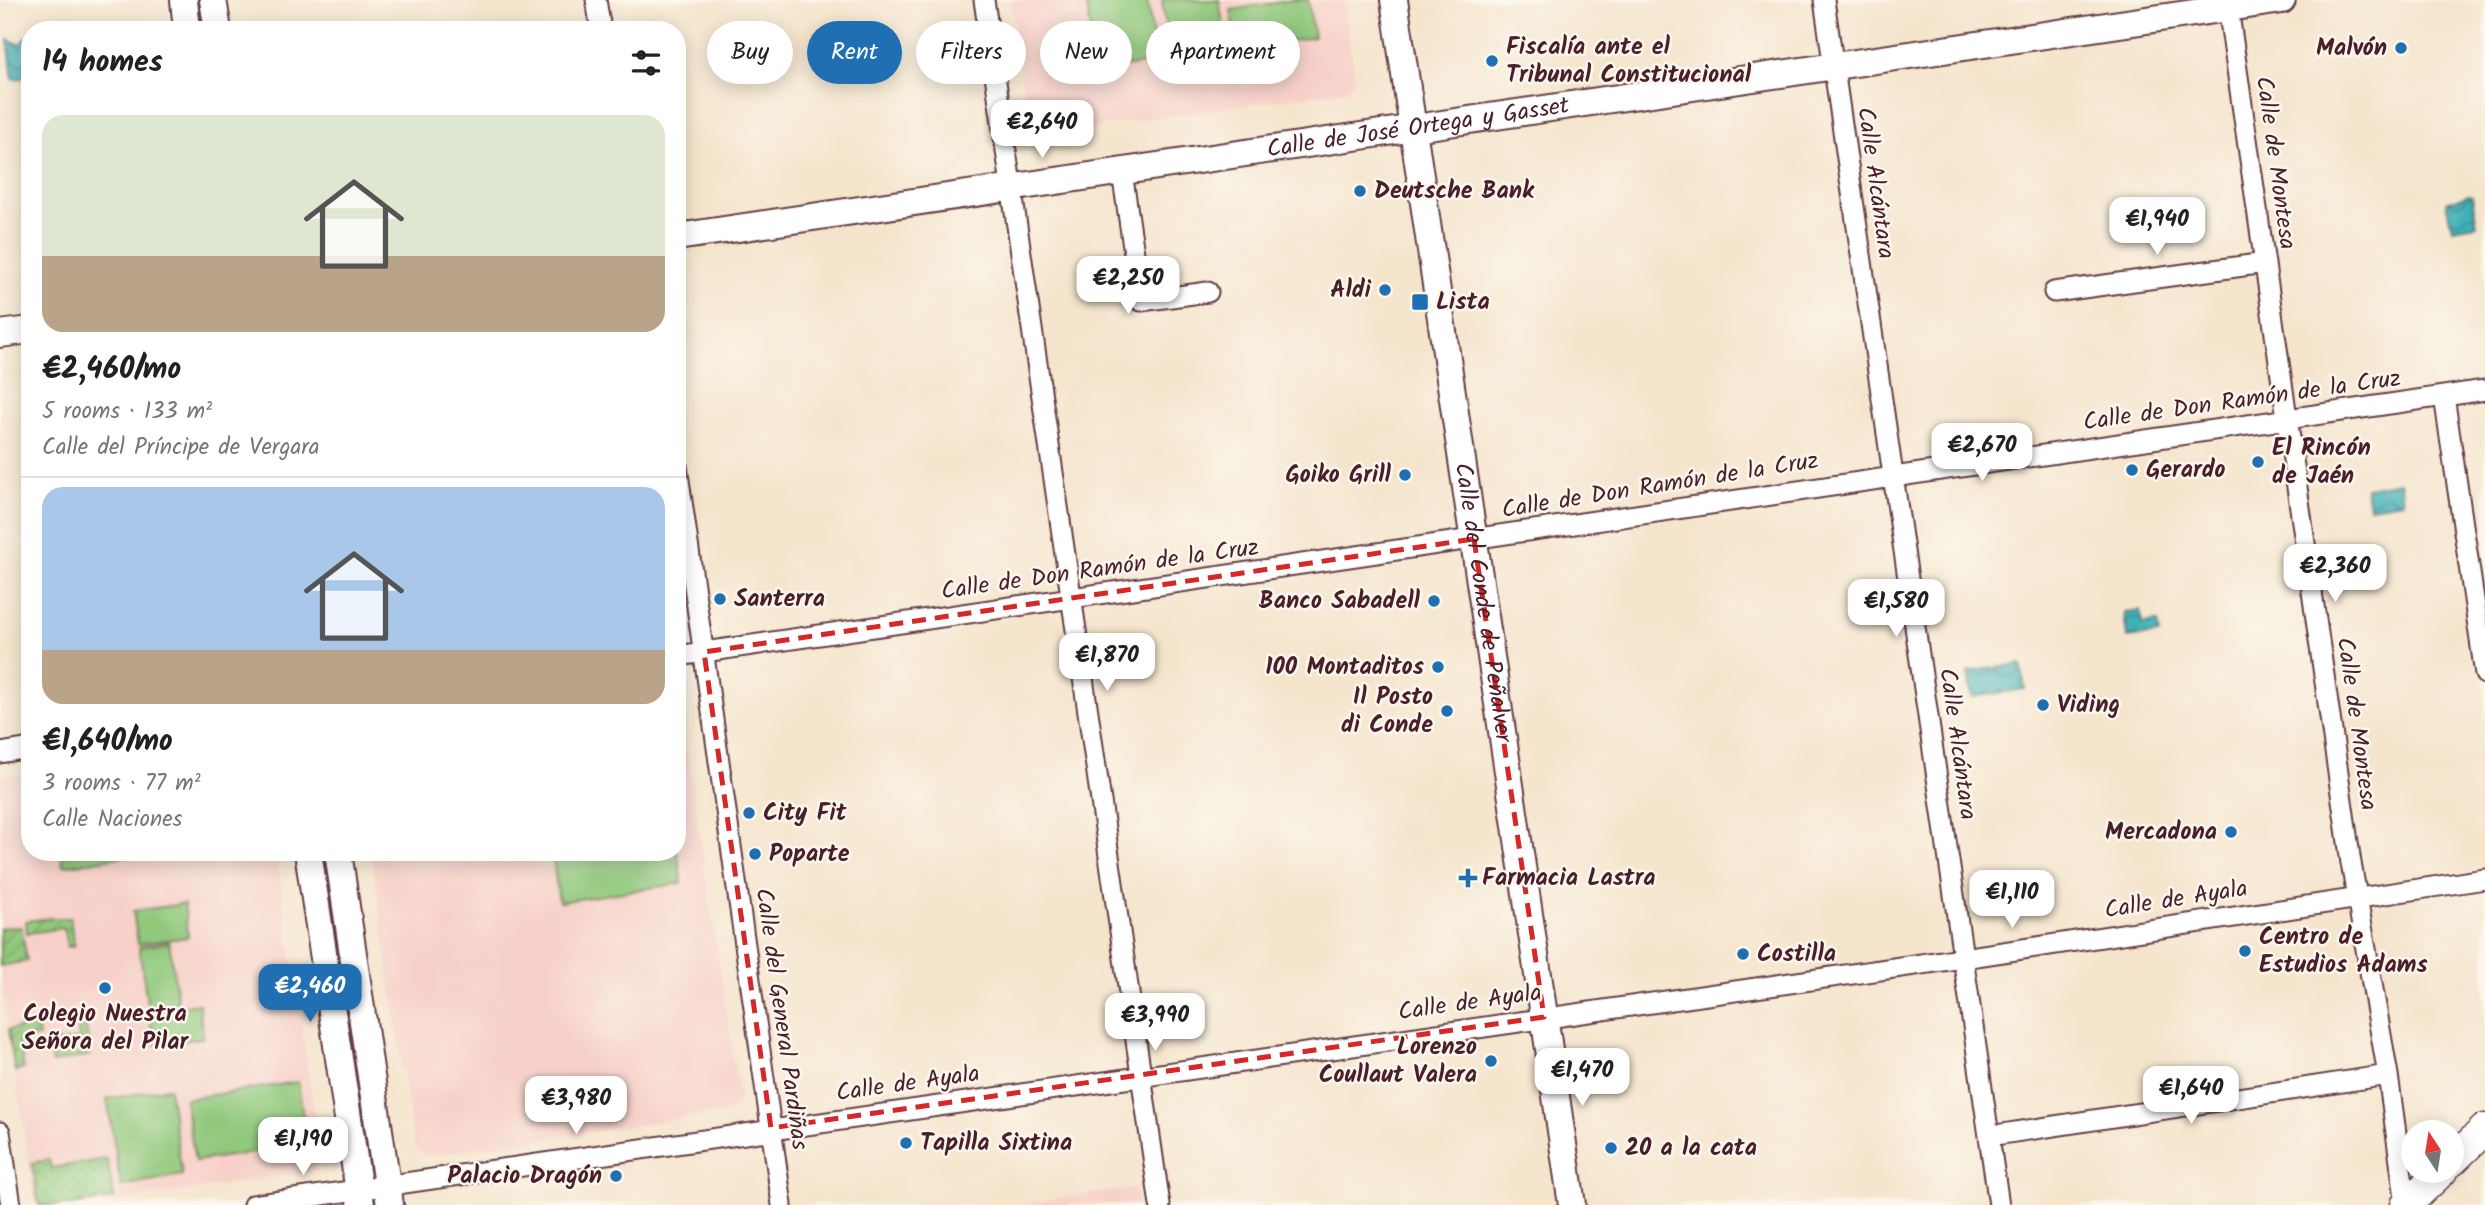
<!DOCTYPE html>
<html lang="en">
<head>
<meta charset="utf-8">
<style>
  :root { --surface:#fff; --page:#f2f2f2; --text:#202124; --muted:#757577; --line:#e0e0e0; --accent:#1f6fb2 }
  body { margin:0; font-family:Kalam,sans-serif; background:var(--page); color:var(--text); height:100vh; display:flex; flex-direction:column; font-size:26px; white-space:nowrap }
  * { box-sizing:border-box; margin:0 }
  p { font-size:23px; color:var(--muted) }
  .icon { flex:none; width:38px; height:38px; fill:none; stroke:currentColor; stroke-width:2; stroke-linecap:round; stroke-linejoin:round }
  .map { position:relative; flex:1; overflow:hidden }
  .drawer { position:absolute; left:21px; top:21px; width:665px; height:840px; display:flex; flex-direction:column; background:var(--surface); border-radius:28px; box-shadow:0 4px 18px #0003 }
  .drawer>* { flex:none }
  .hud { position:absolute; left:707px; top:21px; width:665px; height:63px; display:flex; gap:14px }
  .needle { width:46px; rotate:348deg }
  .tools { position:absolute; left:2401px; top:1120px; display:grid; gap:14px }
  .tools a { display:grid; place-items:center; width:63px; height:63px; border-radius:50%; background:var(--surface); box-shadow:0 4px 18px #0003; font-size:35px }
  .price { position:absolute; translate:-50% -60px; padding:0 16px; border-radius:14px; background:#fff; color:#222; font-size:23px; line-height:46px; filter:drop-shadow(0 2px 4px #0008) }
  .price::after { content:''; position:absolute; left:50%; top:42px; width:21px; height:16px; margin-left:-10px; background:inherit; clip-path:polygon(0 0,100% 0,50% 100%) }
  .price.on { background:var(--accent); color:#fff }
  ul { padding:0; list-style:none }
  li { display:grid; align-content:center; gap:14px; height:371px; padding:0 21px }
  li+li { border-top:2px solid var(--line) }
  li span { display:grid; place-items:center; height:217px; border-radius:21px; color:#555 }
  li>.icon { margin-inline-start:auto }
  span .icon { width:126px; height:126px; fill:#fffc; stroke-width:1 }
  li b { font-size:30px }
  h2 { display:flex; justify-content:space-between; align-items:center; height:84px; padding:0 21px; font-size:30px }
  .tag { padding:0 24px; border-radius:32px; background:var(--surface); box-shadow:0 4px 18px #0003; font-size:24px; line-height:63px }
  .tag.on { background:var(--accent); color:#fff }
  .map>svg:first-child { display:block }
  .built { fill:#f7d1c9 }
  .grass { fill:url(#grass-dots); stroke:#6d7453; stroke-width:2 }
  .garden { fill:url(#garden-furrows); stroke:#6d7453; stroke-width:2 }
  .pitch { fill:#90c87b; stroke:#6d7453; stroke-width:2 }
  .water { fill:url(#water-waves); stroke:#446870; stroke-width:2 }
  .lines { fill:none; stroke-linecap:round; stroke-linejoin:round }
  .street-casing { stroke:#643d43; stroke-width:23 }
  .secondary-casing { stroke:#643d43; stroke-width:30 }
  .primary-casing { stroke:#643d43; stroke-width:33 }
  .street { stroke:#fff; stroke-width:19 }
  .secondary { stroke:#fff; stroke-width:26 }
  .primary { stroke:#fff; stroke-width:30 }
  .marked { fill:none; stroke:#d62828; stroke-width:5; stroke-dasharray:14 9; stroke-linejoin:round }
  .poi-dot { fill:#1f6fb2; stroke:#fbf7ec; stroke-width:2.5 }
  .labels { text-anchor:middle; dominant-baseline:central; stroke-width:5; stroke-linejoin:round; paint-order:stroke }
  .poi-label { font-size:24px; font-weight:bold; fill:#4a1f2b; stroke:#fbf7ec; text-anchor:start }
  .street-label { font-size:24px; fill:#4a1f2b; stroke:#fbf7ec }
</style>
</head>
<body>
<div class="map">
<svg width="2485" height="1205" viewBox="0 0 2485 1205">
  <defs>
    <pattern id="grass-dots" width="8" height="8" patternUnits="userSpaceOnUse" patternTransform="scale(1.75)"><rect width="8" height="8" fill="#90c87b"/><path d="M2 2h.1M6 6h.1" fill="none" stroke="#7eab6a" stroke-width="1.8" stroke-linecap="round"/></pattern>
    <pattern id="garden-furrows" width="10" height="10" patternUnits="userSpaceOnUse" patternTransform="scale(1.75)"><rect width="10" height="10" fill="#90c87b"/><path d="M-1 1l2-2M0 10L10 0M9 11l2-2" fill="none" stroke="#7eab6a"/></pattern>
    <pattern id="water-waves" width="16" height="10" patternUnits="userSpaceOnUse" patternTransform="scale(1.75)"><rect width="16" height="10" fill="#3fb0b6"/><path d="M0 5q4-4 8 0t8 0" fill="none" stroke="#378f94"/></pattern>
  </defs>
  <rect width="100%" height="100%" fill="#fbf7ec"/>
  <filter id="ink" filterUnits="userSpaceOnUse"><feTurbulence type="fractalNoise" baseFrequency=".0143" numOctaves="2"/><feDisplacementMap in="SourceGraphic" scale="14" xChannelSelector="R" yChannelSelector="G"/><feConvolveMatrix kernelMatrix="1 2 1 2 8 2 1 2 1" color-interpolation-filters="sRGB"/></filter>
  <filter id="wash" filterUnits="userSpaceOnUse"><feTurbulence type="fractalNoise" baseFrequency=".00686" numOctaves="4" result="noise"/><feDisplacementMap in="SourceGraphic" scale="28" xChannelSelector="R" yChannelSelector="G"/><feGaussianBlur stdDeviation="1.57" result="paint"/><feColorMatrix in="noise" values="0 0 0 0 0 0 0 0 0 0 0 0 0 0 0 0 0 1.4 0 .05"/><feComposite in="paint" operator="in"/></filter>
  <g filter="url(#wash)">
    <rect width="100%" height="100%" fill="#f5e5cd"/>
    <!-- built -->
    <path class="built" d="M1010 0H1344L1355 79 1347 90 1038 135 1028 127Z
      M677 685 740 1101 732 1111 426 1156 414 1146 371 852H677Z
      M30 773V852H276L321 1159 315 1171 93 1205 35 1204 0 974V777Z
      M1136 1188 1139 1205H1016L1087 1194Z"/>
    <!-- grass -->
    <path class="grass" d="M107 1159 114 1198 71 1205H39L32 1163 49 1160 51 1168Z"/>
    <!-- garden -->
    <path class="garden" d="M52 918H70L74 946 67 947 64 928 27 933 26 921Z
      M21 927 27 961 0 966V928Z
      M37 1025 39 1037 19 1040 24 1069 15 1071 8 1030Z
      M86 1026 90 1055 52 1063 49 1043 79 1039 78 1027Z"/>
    <!-- pitch -->
    <path class="pitch" d="M1086 0H1147L1157 62 1097 71Z
      M1162 0H1219L1227 50 1171 59Z
      M1292 0H1308L1314 37 1238 50 1231 10Z
      M61 852H146V853L63 866Z
      M552 852H677L682 883 559 902Z
      M184 904 188 937 138 944 133 911Z
      M169 942 178 1004 148 1009 139 947Z
      M199 1004 203 1038 154 1044 149 1011Z
      M298 1082 307 1145 195 1161 185 1099Z
      M169 1088 182 1175 121 1186 107 1099Z"/>
    <!-- water -->
    <path class="water" d="M27 37H30V77L13 79 8 39 19 44Z
      M2469 195 2472 196 2477 225 2452 229 2446 202Z
      M2400 482 2403 502 2369 507 2366 488Z
      M2140 610 2142 624 2158 622 2160 634 2127 638 2124 612Z
      M2021 664 2025 689 1972 697 1968 672Z"/>
  </g>
  <g filter="url(#ink)">
    <g class="lines">
      <!-- street casing -->
      <g class="street-casing">
        <path id="street" d="M596 0 601 30
          M984 0 1160 1205
          M1824 0 1999 1205
          M2227 0 2351 863 2388 1075 2406 1205
          M1122 172 1141 301 1208 292
          M2054 292 2265 263
          M2444 396 2485 674
          M677 466 782 1205
          M677 656 2485 390
          M0 753 30 748
          M0 1132 11 1205
          M1989 1136 2388 1075
          M253 1205 1963 958 2485 879"/>
      </g>
      <!-- secondary casing -->
      <g class="secondary-casing">
        <g id="secondary">
          <path d="M184 0 187 30"/>
          <path d="M213 0 218 30"/>
          <path id="s1" d="M1394 0 1572 1205"/>
          <path id="s2" d="M677 237 2282 0"/>
          <path d="M0 334 30 330"/>
          <path d="M308 852 361 1205"/>
          <path d="M338 852 390 1205"/>
        </g>
      </g>
      <!-- primary casing -->
      <g class="primary-casing">
        <path id="primary" d="M2452 1161 2485 1129
          M2406 1205 2442 1171"/>
      </g>
      <!-- street -->
      <use href="#street" class="street"/>
      <!-- secondary -->
      <use href="#secondary" class="secondary"/>
      <!-- primary -->
      <use href="#primary" class="primary"/>
    </g>
  </g>
  <!-- marked area -->
  <path class="marked" d="M1474 539 1544 1017 771 1128 704 652Z"/>
  <!-- markers -->
  <g class="poi-dot">
    <circle cx="2401" cy="48" r="7"/>
    <circle cx="1492" cy="61" r="7"/>
    <circle cx="1360" cy="191" r="7"/>
    <circle cx="1385" cy="290" r="7"/>
    <rect x="1411" y="293" width="18" height="18" rx="3.5"/>
    <circle cx="2258" cy="462" r="7"/>
    <circle cx="2132" cy="470" r="7"/>
    <circle cx="1405" cy="475" r="7"/>
    <circle cx="720" cy="599" r="7"/>
    <circle cx="1434" cy="601" r="7"/>
    <circle cx="1438" cy="667" r="7"/>
    <circle cx="2043" cy="705" r="7"/>
    <circle cx="1447" cy="711" r="7"/>
    <circle cx="749" cy="813" r="7"/>
    <circle cx="2231" cy="832" r="7"/>
    <circle cx="755" cy="854" r="7"/>
    <path d="M1464.5 867.5h7v7h7v7h-7v7h-7v-7h-7v-7h7z"/>
    <circle cx="2245" cy="951" r="7"/>
    <circle cx="1743" cy="954" r="7"/>
    <circle cx="105" cy="988" r="7"/>
    <circle cx="1491" cy="1061" r="7"/>
    <circle cx="906" cy="1143" r="7"/>
    <circle cx="1611" cy="1148" r="7"/>
    <circle cx="616" cy="1176" r="7"/>
  </g>
  <g class="labels">
    <!-- poi labels -->
    <g class="poi-label">
      <text x="1506" y="47">Fiscalía ante el<tspan x="1506" dy="28">Tribunal Constitucional</tspan></text>
      <text x="2387" y="48" text-anchor="end">Malvón</text>
      <text x="1374" y="191">Deutsche Bank</text>
      <text x="1371" y="290" text-anchor="end">Aldi</text>
      <text x="1436" y="302">Lista</text>
      <text x="2272" y="448">El Rincón<tspan x="2272" dy="28">de Jaén</tspan></text>
      <text x="2146" y="470">Gerardo</text>
      <text x="1391" y="475" text-anchor="end">Goiko Grill</text>
      <text x="734" y="599">Santerra</text>
      <text x="1420" y="601" text-anchor="end">Banco Sabadell</text>
      <text x="1424" y="667" text-anchor="end">100 Montaditos</text>
      <text x="1433" y="697" text-anchor="end">Il Posto<tspan x="1433" dy="28">di Conde</tspan></text>
      <text x="2057" y="705">Viding</text>
      <text x="763" y="813">City Fit</text>
      <text x="2217" y="832" text-anchor="end">Mercadona</text>
      <text x="769" y="854">Poparte</text>
      <text x="1482" y="878">Farmacia Lastra</text>
      <text x="2259" y="937">Centro de<tspan x="2259" dy="28">Estudios Adams</tspan></text>
      <text x="1757" y="954">Costilla</text>
      <text x="105" y="1014" text-anchor="middle">Colegio Nuestra<tspan x="105" dy="28">Señora del Pilar</tspan></text>
      <text x="1477" y="1047" text-anchor="end">Lorenzo<tspan x="1477" dy="28">Coullaut Valera</tspan></text>
      <text x="920" y="1143">Tapilla Sixtina</text>
      <text x="1625" y="1148">20 a la cata</text>
      <text x="602" y="1176" text-anchor="end">Palacio Dragón</text>
    </g>
    <!-- street labels -->
    <g class="street-label">
      <text stroke="none"><textPath href="#s2" startOffset="749">Calle de José Ortega y Gasset</textPath></text>
      <text transform="translate(2275 163) rotate(82)">Calle de Montesa</text>
      <text transform="translate(1875 183) rotate(82)">Calle Alcántara</text>
      <text transform="translate(2242 401) rotate(-8)">Calle de Don Ramón de la Cruz</text>
      <text transform="translate(1660 486) rotate(-9)">Calle de Don Ramón de la Cruz</text>
      <text transform="translate(1100 570) rotate(-8)">Calle de Don Ramón de la Cruz</text>
      <text stroke="none"><textPath href="#s1" startOffset="609">Calle del Conde de Peñalver</textPath></text>
      <text transform="translate(2356 724) rotate(82)">Calle de Montesa</text>
      <text transform="translate(1957 744) rotate(82)">Calle Alcántara</text>
      <text transform="translate(2176 900) rotate(-9)">Calle de Ayala</text>
      <text transform="translate(1470 1003) rotate(-8)">Calle de Ayala</text>
      <text transform="translate(781 1019) rotate(82)">Calle del General Pardiñas</text>
      <text transform="translate(908 1084) rotate(-8)">Calle de Ayala</text>
    </g>
  </g>
</svg>
<div class="tools">
<a><svg class="needle" viewBox="-14 -14 28 28"><path d="M0-13l5 13h-10z" fill="#e53935"/><path d="M0 13l5-13h-10z" fill="#757577"/></svg></a>
</div>
<b class="price" style="left:1042px;top:160px">€2,640</b>
<b class="price" style="left:2157px;top:257px">€1,940</b>
<b class="price" style="left:1128px;top:316px">€2,250</b>
<b class="price" style="left:1982px;top:483px">€2,670</b>
<b class="price" style="left:2335px;top:604px">€2,360</b>
<b class="price" style="left:1896px;top:639px">€1,580</b>
<b class="price" style="left:1107px;top:693px">€1,870</b>
<b class="price" style="left:2012px;top:930px">€1,110</b>
<b class="price on" style="left:310px;top:1024px">€2,460</b>
<b class="price" style="left:1155px;top:1053px">€3,990</b>
<b class="price" style="left:1582px;top:1108px">€1,470</b>
<b class="price" style="left:2191px;top:1126px">€1,640</b>
<b class="price" style="left:576px;top:1136px">€3,980</b>
<b class="price" style="left:303px;top:1177px">€1,190</b>
<div class="hud">
<a class="tag">Buy</a>
<a class="tag on">Rent</a>
<a class="tag">Filters</a>
<a class="tag">New</a>
<a class="tag">Apartment</a>
</div>
<section class="drawer">
<h2>14 homes<svg class="icon" aria-label="filters" viewBox="0 0 24 24"><path d="M4 7h16M4 17h16"/><circle cx="9" cy="7" r="2"/><circle cx="15" cy="17" r="2"/></svg></h2>
<ul>
<li><span style="background:linear-gradient(#dfe7d0 65%,#b9a48a 0)"><svg class="icon" aria-label="home" viewBox="0 0 24 24"><path d="M3 11l9-7 9 7M6 9v11h12V9"/></svg></span><div><b>€2,460/mo</b><p>5 rooms · 133 m²</p><p>Calle del Príncipe de Vergara</p></div></li>
<li><span style="background:linear-gradient(#a9c7e8 75%,#b9a48a 0)"><svg class="icon" aria-label="home" viewBox="0 0 24 24"><path d="M3 11l9-7 9 7M6 9v11h12V9"/></svg></span><div><b>€1,640/mo</b><p>3 rooms · 77 m²</p><p>Calle Naciones</p></div></li>
</ul>
</section>
</div>
</body>
</html>
